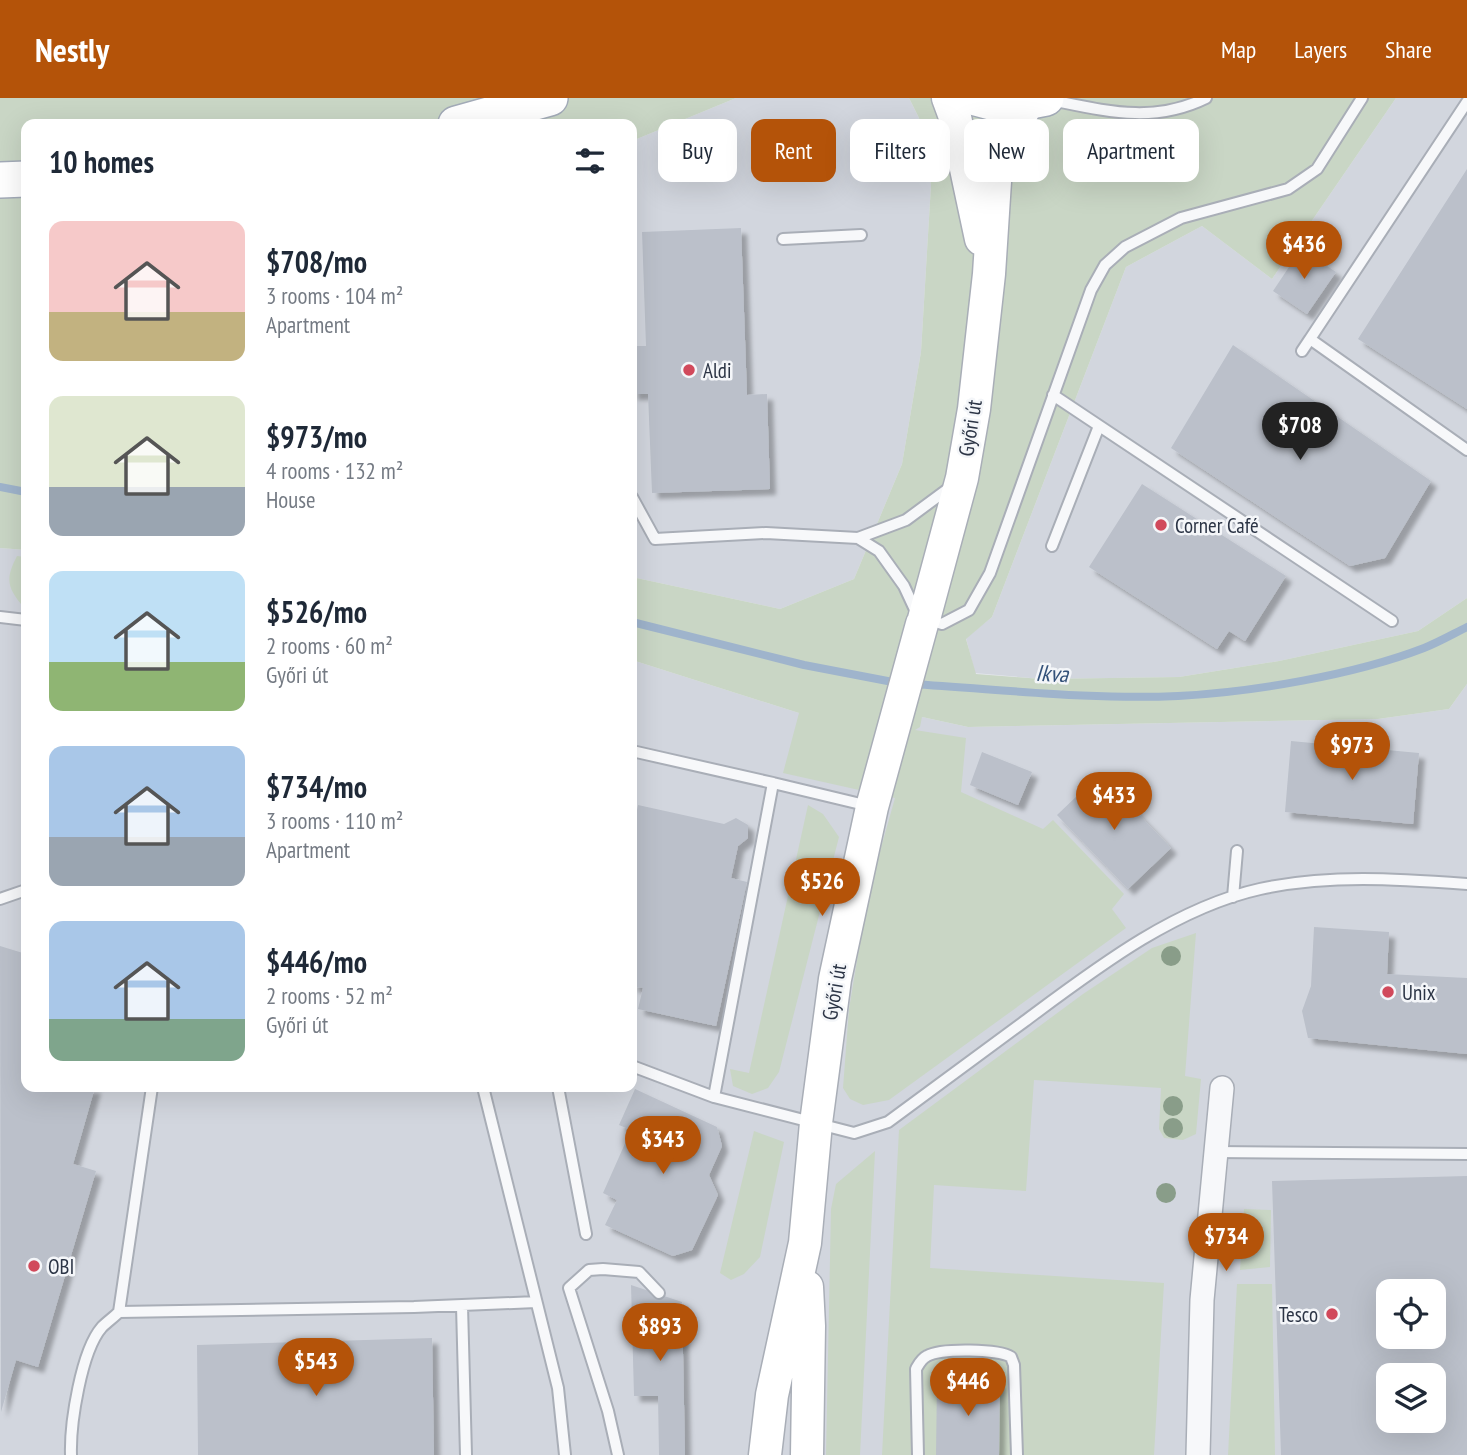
<!DOCTYPE html>
<html lang="en">
<head>
<meta charset="utf-8">
<style>
  :root { --surface:#fff; --page:#f2f2f3; --text:#1f2937; --muted:#747a83; --accent:#b45309 }
  body { margin:0; font-family:"PT Sans Narrow",sans-serif; background:var(--page); color:var(--text); height:100vh; display:flex; flex-direction:column; font-size:26px; white-space:nowrap }
  * { box-sizing:border-box; margin:0 }
  p { font-size:23px; color:var(--muted) }
  .icon { flex:none; width:38px; height:38px; fill:none; stroke:currentColor; stroke-width:2; stroke-linecap:round; stroke-linejoin:round }
  .map { position:relative; flex:1; overflow:hidden }
  .drawer { position:absolute; left:21px; top:21px; width:616px; height:973px; display:flex; flex-direction:column; background:var(--surface); border-radius:14px; box-shadow:0 7px 28px #0002 }
  .drawer>* { flex:none }
  .banner { position:absolute; left:658px; top:21px; width:665px; height:63px; display:flex; gap:14px }
  .tools { position:absolute; left:1376px; top:1181px; display:grid; gap:14px }
  .tools a { display:grid; place-items:center; width:70px; height:70px; border-radius:14px; background:var(--surface); box-shadow:0 7px 28px #0002; font-size:35px }
  .price { position:absolute; translate:-50% -60px; padding:0 16px; border-radius:24px; background:var(--accent); color:#fff; font-size:23px; line-height:46px; filter:drop-shadow(0 2px 4px #0008) }
  .price::after { content:''; position:absolute; left:50%; top:42px; width:21px; height:16px; margin-left:-10px; background:inherit; clip-path:polygon(0 0,100% 0,50% 100%) }
  .price.on { background:#222; color:#fff }
  ul { padding:0; list-style:none }
  li { display:flex; align-items:center; gap:21px; height:175px; padding:0 28px }
  li span { display:grid; place-items:center; flex:none; width:196px; height:140px; border-radius:14px; color:#555 }
  li>.icon { margin-inline-start:auto }
  span .icon { width:84px; height:84px; fill:#fffc; stroke-width:1 }
  li b { font-size:30px }
  h2 { display:flex; justify-content:space-between; align-items:center; height:84px; padding:0 28px; font-size:30px }
  .pill { padding:0 24px; border-radius:14px; background:var(--surface); box-shadow:0 7px 28px #0002; font-size:24px; line-height:63px }
  .pill.on { background:var(--accent); color:#fff }
  header { display:flex; align-items:center; gap:42px; box-sizing:border-box; height:98px; padding:0 35px; background:var(--accent); color:#fff }
  header strong { font-size:33px }
  nav { display:flex; gap:38px; margin-inline-start:auto; font-size:24px }
  .map>svg:first-child { display:block }
  .built { fill:#d2d6de; fill-rule:evenodd }
  .green { fill:#c9d6c5 }
  .lines { fill:none; stroke-linecap:round; stroke-linejoin:round }
  .stream { stroke:#9fb4cc; stroke-width:8 }
  .building { fill:#bbc0ca; fill-rule:evenodd; filter:url(#shadow) }
  .service-casing { stroke:#a9aeb7; stroke-width:14 }
  .minor-casing { stroke:#a9aeb7; stroke-width:26 }
  .secondary-casing { stroke:#a9aeb7; stroke-width:35 }
  .primary-casing { stroke:#a3abb8; stroke-width:38 }
  .service { stroke:#f7f8fa; stroke-width:10 }
  .minor { stroke:#f7f8fa; stroke-width:23 }
  .secondary { stroke:#fff; stroke-width:32 }
  .primary { stroke:#fff; stroke-width:35 }
  .tree { fill:#899d89 }
  .poi-dot { fill:#d1495b; stroke:#f4f6f9; stroke-width:2.5 }
  .labels { text-anchor:middle; dominant-baseline:central; stroke-width:5; stroke-linejoin:round; paint-order:stroke }
  .poi-label { font-size:21px; fill:#2b3445; stroke:#f4f6f9; text-anchor:start }
  .street-label { font-size:21px; fill:#2b3445; stroke:#f4f6f9 }
  .water-label { font-size:23px; font-style:italic; fill:#34527a; stroke:#f4f6f9 }
</style>
</head>
<body>
<header>
<strong>Nestly</strong>
<nav><a>Map</a><a>Layers</a><a>Share</a></nav>
</header>
<div class="map">
<svg width="1467" height="1357" viewBox="0 0 1467 1357">
  <defs>
    <filter id="shadow"><feDropShadow dx="6" dy="6" stdDeviation="2" flood-color="#0004"/></filter>
  </defs>
  <rect width="100%" height="100%" fill="#e4e7ec"/>
  <!-- built -->
  <path class="built" d="M736 0H909L919 20 931 87 921 254 902 366 854 481 780 511 632 479V43Z
    M1396 0H1467V500L1418 533 1279 563 1179 579 1042 581 975 575 966 540 992 519 1126 169 1202 128 1272 181Z
    M0 450 26 452V989H632V562L799 615 914 632 922 619 968 629 1378 621 1449 611 1467 586V1357H0ZM1388 1194H1433V1239H1388ZM1388 1278H1433V1323H1388Z"/>
  <!-- green -->
  <path class="green" d="M0 0H736L632 43V26H26V452L0 450Z
    M909 0H1396L1272 181 1202 128 1126 169 992 519 966 541 976 576 1042 581 1179 579 1279 563 1418 533 1467 500V586L1449 611 1378 621 968 629 922 619 920 629 915 632 966 640 961 694 1043 731 1053 722 1124 796 1112 811 1126 830 889 1002 863 1007 850 1001 843 990 849 911 868 796 895 700 783 675 799 615 632 562V479L780 511 854 481 902 366 921 254 931 87 919 20Z
    M17 458 26 459 25 511C8 490 4 483 17 458Z
    M808 707 823 716 839 739 779 974 768 990 752 996 733 988 730 971 749 975Z
    M1196 835 1185 978 1201 981 1196 1036 1183 1042 1164 1040 1159 1031 1161 990 1034 982 1026 1093 934 1087 930 1170 1164 1185 1154 1357H882L899 1032 1083 896 1152 850Z
    M754 1033 784 1044 760 1159 744 1176 731 1182 720 1175Z
    M875 1053 860 1357H826L831 1111 836 1086Z
    M1244 1111 1271 1112 1270 1169 1240 1172Z
    M1237 1186H1272L1275 1357H1228Z"/>
  <g class="lines">
    <!-- stream -->
    <path class="stream" d="M0 389 26 394
      M632 524 804 567 898 585
      M911 586C999 591 1089 602 1178 598 1253 594 1354 577 1424 550 1439 544 1453 536 1467 529"/>
  </g>
  <!-- building -->
  <path class="building" d="M1467 71V311L1358 241Z
    M741 130 747 297 767 296 770 391 652 395 648 296H632V248H646L642 134Z
    M1301 151 1336 174 1307 216 1273 193Z
    M1233 247 1431 383 1385 460 1350 468 1171 350Z
    M1142 386 1286 478 1245 543 1229 533 1217 551 1089 469Z
    M1291 643 1419 655 1413 726 1285 714Z
    M982 654 1032 674 1018 707 970 687Z
    M1100 676 1171 750 1128 791 1057 717Z
    M638 707 724 726 736 720 748 727V740L738 748 731 780 747 784 716 928 638 911 643 890 632 888V738Z
    M1314 829 1389 834 1387 876 1467 880V956L1308 940 1302 913 1311 888Z
    M0 848 26 856V989H95L73 1066 96 1073 38 1269 16 1262 1 1314Z
    M635 991 717 1029 722 1048 709 1077 718 1097 692 1152 673 1158 605 1127 617 1102 603 1095 631 1032 619 1027Z
    M1467 1078V1357H1281L1272 1083ZM1388 1194H1433V1239H1388ZM1388 1278H1433V1323H1388Z
    M631 1187 682 1204 685 1357H659L658 1298H634Z
    M432 1240 434 1357H198L197 1247Z
    M937 1282 1000 1284 999 1357H936Z"/>
  <g class="lines">
    <!-- service casing -->
    <g class="service-casing">
      <path id="service" d="M1051 2C1106 13 1153 26 1206 0
        M1467 4 1310 241 1467 352
        M783 141 861 137
        M1302 253 1310 241
        M1053 297 1392 523
        M632 399 655 441 766 435 858 440 906 422 952 388
        M858 440 879 453 904 488 917 516
        M1052 448 1099 328
        M0 519 26 522
        M925 521 942 526 969 512 990 475 1091 192 1105 167 1125 149 1181 120 1288 91 1317 71 1362 0
        M632 653 773 685 714 999
        M773 685 869 708
        M1233 799 1237 753
        M0 801 26 792
        M632 968 714 999 854 1035 888 1024C934 990 980 956 1025 923 1095 871 1174 810 1260 791 1328 776 1398 781 1467 786
        M483 989 558 1290 565 1357
        M558 989 586 1136
        M1215 1054 1467 1056
        M462 1208 466 1357
        M119 1214 152 989
        M71 1357C70 1326 81 1253 102 1229 107 1224 114 1219 119 1214L414 1209 536 1204
        M618 1357 608 1313 569 1190 589 1172 603 1171 639 1174 659 1195
        M918 1357 916 1271C919 1266 921 1261 927 1258 941 1250 999 1251 1011 1259L1014 1267 1017 1357"/>
    </g>
    <!-- minor casing -->
    <g class="minor-casing">
      <path id="minor" d="M1198 1357 1202 1202 1222 990"/>
    </g>
    <!-- secondary casing -->
    <g class="secondary-casing">
      <path id="secondary" d="M948 0 955 19 981 141
        M924 521 962 380 974 311 989 176 996 68 1027 5
        M807 1189 809 1228 807 1357
        M765 1357 772 1297 805 1145 816 1025 835 881 872 709 922 526"/>
    </g>
    <!-- primary casing -->
    <g class="primary-casing">
      <path id="primary" d="M976 0 1006 8 1046 0
        M456 26 550 0
        M0 82 26 81"/>
    </g>
    <!-- service -->
    <use href="#service" class="service"/>
    <!-- minor -->
    <use href="#minor" class="minor"/>
    <!-- secondary -->
    <use href="#secondary" class="secondary"/>
    <!-- primary -->
    <use href="#primary" class="primary"/>
  </g>
  <!-- trees -->
  <g class="tree">
    <circle cx="1171" cy="858" r="10"/>
    <circle cx="1173" cy="1008" r="10"/>
    <circle cx="1173" cy="1030" r="10"/>
    <circle cx="1166" cy="1095" r="10"/>
  </g>
  <!-- markers -->
  <g class="poi-dot">
    <circle cx="689" cy="272" r="7"/>
    <circle cx="1161" cy="427" r="7"/>
    <circle cx="1388" cy="894" r="7"/>
    <circle cx="34" cy="1168" r="7"/>
    <circle cx="1332" cy="1216" r="7"/>
  </g>
  <g class="labels">
    <!-- poi labels -->
    <g class="poi-label">
      <text x="703" y="272">Aldi</text>
      <text x="1175" y="427">Corner Café</text>
      <text x="1402" y="894">Unix</text>
      <text x="48" y="1168">OBI</text>
      <text x="1318" y="1216" text-anchor="end">Tesco</text>
    </g>
    <!-- street labels -->
    <g class="street-label">
      <text transform="translate(970 330) rotate(-81)">Győri út</text>
      <text transform="translate(834 894) rotate(-80)">Győri út</text>
    </g>
    <!-- water labels -->
    <g class="water-label">
      <text transform="translate(1052 575) rotate(3)">Ikva</text>
    </g>
  </g>
</svg>
<div class="tools">
<a><svg class="icon" aria-label="locate" viewBox="0 0 24 24"><circle cx="12" cy="12" r="6"/><path d="M12 2v4M12 18v4M2 12h4M18 12h4"/></svg></a>
<a><svg class="icon" aria-label="layers" viewBox="0 0 24 24"><path d="M12 4l9 5-9 5-9-5zM3 14l9 5 9-5"/></svg></a>
</div>
<b class="price" style="left:1304px;top:183px">$436</b>
<b class="price on" style="left:1300px;top:364px">$708</b>
<b class="price" style="left:1352px;top:684px">$973</b>
<b class="price" style="left:1114px;top:734px">$433</b>
<b class="price" style="left:822px;top:820px">$526</b>
<b class="price" style="left:663px;top:1078px">$343</b>
<b class="price" style="left:1226px;top:1175px">$734</b>
<b class="price" style="left:660px;top:1265px">$893</b>
<b class="price" style="left:316px;top:1300px">$543</b>
<b class="price" style="left:968px;top:1320px">$446</b>
<div class="banner">
<a class="pill">Buy</a>
<a class="pill on">Rent</a>
<a class="pill">Filters</a>
<a class="pill">New</a>
<a class="pill">Apartment</a>
</div>
<section class="drawer">
<h2>10 homes<svg class="icon" aria-label="filters" viewBox="0 0 24 24"><path d="M4 7h16M4 17h16"/><circle cx="9" cy="7" r="2"/><circle cx="15" cy="17" r="2"/></svg></h2>
<ul>
<li><span style="background:linear-gradient(#f6c9c9 65%,#c2b280 0)"><svg class="icon" aria-label="home" viewBox="0 0 24 24"><path d="M3 11l9-7 9 7M6 9v11h12V9"/></svg></span><div><b>$708/mo</b><p>3 rooms · 104 m²</p><p>Apartment</p></div></li>
<li><span style="background:linear-gradient(#dfe7d0 65%,#9aa5b1 0)"><svg class="icon" aria-label="home" viewBox="0 0 24 24"><path d="M3 11l9-7 9 7M6 9v11h12V9"/></svg></span><div><b>$973/mo</b><p>4 rooms · 132 m²</p><p>House</p></div></li>
<li><span style="background:linear-gradient(#bfe0f5 65%,#8fb573 0)"><svg class="icon" aria-label="home" viewBox="0 0 24 24"><path d="M3 11l9-7 9 7M6 9v11h12V9"/></svg></span><div><b>$526/mo</b><p>2 rooms · 60 m²</p><p>Győri út</p></div></li>
<li><span style="background:linear-gradient(#a9c7e8 65%,#9aa5b1 0)"><svg class="icon" aria-label="home" viewBox="0 0 24 24"><path d="M3 11l9-7 9 7M6 9v11h12V9"/></svg></span><div><b>$734/mo</b><p>3 rooms · 110 m²</p><p>Apartment</p></div></li>
<li><span style="background:linear-gradient(#a9c7e8 70%,#7fa58c 0)"><svg class="icon" aria-label="home" viewBox="0 0 24 24"><path d="M3 11l9-7 9 7M6 9v11h12V9"/></svg></span><div><b>$446/mo</b><p>2 rooms · 52 m²</p><p>Győri út</p></div></li>
</ul>
</section>
</div>
</body>
</html>
